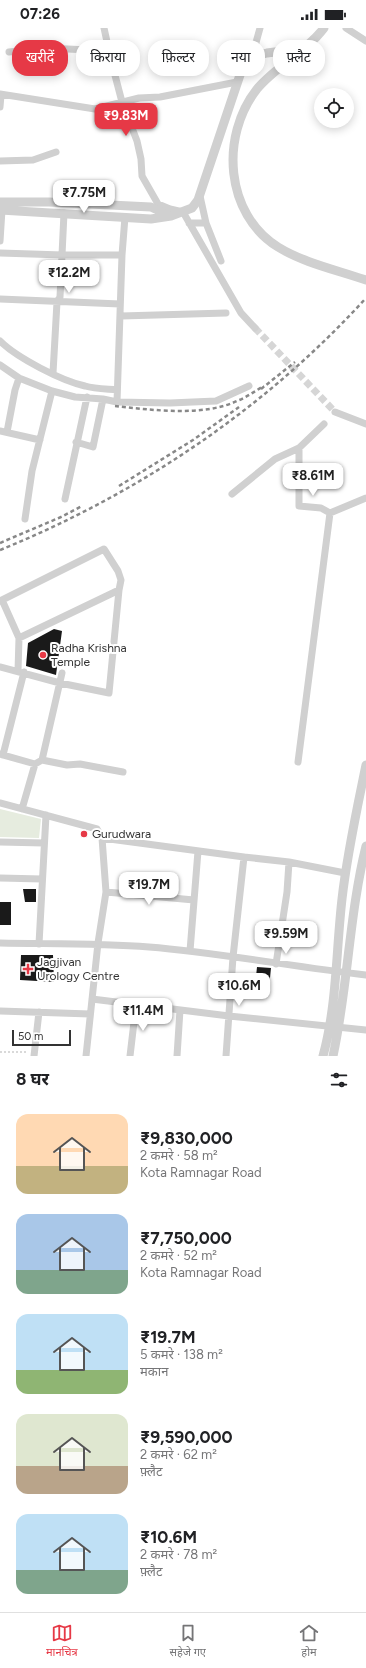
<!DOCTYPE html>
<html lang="hi">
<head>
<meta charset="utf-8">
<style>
  :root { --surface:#fff; --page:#f2f2f2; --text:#202124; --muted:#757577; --line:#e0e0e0; --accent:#e63946 }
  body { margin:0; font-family:Figtree,"Noto Sans Devanagari",sans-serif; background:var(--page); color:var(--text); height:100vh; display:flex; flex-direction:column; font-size:15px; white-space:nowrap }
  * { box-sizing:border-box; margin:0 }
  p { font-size:13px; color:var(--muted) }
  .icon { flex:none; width:22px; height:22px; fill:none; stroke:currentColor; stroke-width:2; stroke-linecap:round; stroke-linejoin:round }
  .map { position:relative; height:1028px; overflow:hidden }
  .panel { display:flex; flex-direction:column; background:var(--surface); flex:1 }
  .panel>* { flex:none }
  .hud { position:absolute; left:12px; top:12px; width:342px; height:36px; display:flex; gap:8px }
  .buttons { position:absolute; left:314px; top:60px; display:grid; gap:8px }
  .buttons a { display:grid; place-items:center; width:40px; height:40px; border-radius:50%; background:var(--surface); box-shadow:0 2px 10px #0003; font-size:20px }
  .scale { position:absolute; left:12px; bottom:10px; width:59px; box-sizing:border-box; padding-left:4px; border:2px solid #333; border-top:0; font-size:11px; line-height:14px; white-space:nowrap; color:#333; -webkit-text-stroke:3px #fff; paint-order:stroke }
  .price { position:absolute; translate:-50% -34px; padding:0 9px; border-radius:8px; background:#fff; color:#222; font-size:13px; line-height:26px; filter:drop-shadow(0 1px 2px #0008) }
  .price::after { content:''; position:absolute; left:50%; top:24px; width:12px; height:9px; margin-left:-6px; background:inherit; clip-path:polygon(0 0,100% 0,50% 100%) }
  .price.selected { background:var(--accent); color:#fff }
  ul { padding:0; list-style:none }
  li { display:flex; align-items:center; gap:12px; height:100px; padding:0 16px }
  li span { display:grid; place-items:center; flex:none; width:112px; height:80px; border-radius:12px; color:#555 }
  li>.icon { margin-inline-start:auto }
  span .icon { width:48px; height:48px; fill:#fffc; stroke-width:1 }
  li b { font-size:17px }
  h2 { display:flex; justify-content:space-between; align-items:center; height:48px; padding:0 16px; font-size:17px }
  .chip { padding:0 14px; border-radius:16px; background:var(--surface); box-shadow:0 2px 10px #0003; font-size:14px; line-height:36px }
  .chip.selected { background:var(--accent); color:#fff }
  .status { display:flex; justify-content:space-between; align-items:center; height:28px; padding:0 20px; background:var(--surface); direction:ltr }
  .status svg { height:11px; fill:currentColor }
  .tabs { display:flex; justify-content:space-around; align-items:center; height:56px; border-top:1px solid var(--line); background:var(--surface); font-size:11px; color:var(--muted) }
  .tabs a { display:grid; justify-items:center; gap:2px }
  .tabs .selected { color:var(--accent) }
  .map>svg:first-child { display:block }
  .green { fill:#e6ecdf }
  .building { fill:#1a1a1a }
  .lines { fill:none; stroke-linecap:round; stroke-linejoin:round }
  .minor-tunnel { stroke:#d6d6d6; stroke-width:7; stroke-dasharray:7 3.5; stroke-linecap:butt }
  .path { stroke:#cdcdcd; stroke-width:1.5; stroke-dasharray:2 2; stroke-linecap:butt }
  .minor { stroke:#d0d0d0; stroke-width:7 }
  .tertiary { stroke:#d0d0d0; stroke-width:9 }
  .rail { stroke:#888; stroke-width:2.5; stroke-dasharray:4 3; stroke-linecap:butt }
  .poi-dot { fill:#e63946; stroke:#fff; stroke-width:1.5 }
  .labels { text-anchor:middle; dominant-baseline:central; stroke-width:4; stroke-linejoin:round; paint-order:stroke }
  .poi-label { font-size:12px; fill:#333; stroke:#fff; text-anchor:start }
</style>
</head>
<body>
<div class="status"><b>07:26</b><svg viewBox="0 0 49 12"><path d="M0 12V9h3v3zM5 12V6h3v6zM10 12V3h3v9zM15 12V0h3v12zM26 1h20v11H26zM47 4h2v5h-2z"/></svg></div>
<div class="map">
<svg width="366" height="1028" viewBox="0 0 366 1028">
  <rect width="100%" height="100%" fill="#fff"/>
  <!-- green -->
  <path class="green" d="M0 781 41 791 39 810 0 809Z"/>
  <!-- building -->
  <path class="building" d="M54 601 62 603 56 647 26 638 28 615Z
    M23 861H36V874H25Z
    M0 874H11V897H0Z
    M21 927H53L54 954 20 952Z
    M257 939 271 940 269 960 255 958Z"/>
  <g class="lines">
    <!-- minor-tunnel -->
    <path class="minor-tunnel" d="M255 300 335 384"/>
    <!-- path -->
    <path class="path" d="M0 1024H28"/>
    <!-- minor -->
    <path class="minor" d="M104 0 111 32 122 74 137 113 141 131 142 148 158 176 170 181 183 184 241 285 255 300
      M346 0 366 13
      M9 24 47 20 109 23
      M252 29 260 0
      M0 66 95 81 139 70 160 69 237 54
      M0 79 1 67
      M0 133 33 132 56 124
      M200 168 206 195 221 233
      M189 195H206
      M0 213 2 182
      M0 225 63 227H122
      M0 271 120 276
      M121 288 226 285
      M0 313C17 330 62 353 85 358 95 361 107 361 117 362
      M0 337 19 350 52 363 75 369 103 371 117 374 170 375 216 373 249 358
      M53 345 57 274 60 269 64 185
      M117 374 122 227 125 189
      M335 384 366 396
      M0 403 40 412
      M7 404 15 362 19 350
      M76 414 93 419 103 371
      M299 420V478L321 480 330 485 366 470
      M232 466 275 431 299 420 324 396
      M65 471 87 369
      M25 491 32 443 52 363
      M2 572 19 610
      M0 573 104 521 118 543 121 552 119 562
      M0 639 60 655 109 665 119 562 19 610 18 643
      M0 726 35 736 42 732 62 645
      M3 727 24 644
      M42 732 67 737 80 736 123 744
      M298 734 330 485
      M0 775 97 801 102 810 244 829 233 929 226 1028
      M22 781 35 736
      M0 814 44 815
      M244 829 289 834 345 845
      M0 850 42 851
      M106 864 194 872
      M0 915C50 916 99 915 149 919 222 925 294 939 366 947
      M39 916 46 787
      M190 923 198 823
      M276 936 287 864 289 834
      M92 971 229 988 366 1002
      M0 983 90 986
      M34 1028 39 984
      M86 1028 98 915 106 864 102 810
      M130 1028 136 977
      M177 1028 180 982"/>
    <!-- tertiary -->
    <path class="tertiary" d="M324 0C306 24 276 38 257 61 220 108 225 186 278 219 304 235 337 242 366 252
      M0 174H49L151 179 170 188
      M0 182 151 191 171 188 192 180 198 172 243 38 252 29 267 25 305 20
      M323 1028C337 977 336 923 342 871 347 826 357 781 366 737
      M333 1028C348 959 349 887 366 818"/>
    <!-- rail -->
    <path class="rail" d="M261 361 295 334
      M115 378C153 382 202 389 237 373 247 369 255 363 264 358
      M119 458 193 412 239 379
      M0 515 61 489 82 478
      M0 522C138 466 265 381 366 270"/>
  </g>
  <!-- markers -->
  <g class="poi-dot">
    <circle cx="43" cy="627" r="4"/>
    <circle cx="84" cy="806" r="4"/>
    <path d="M26 935h4v4h4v4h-4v4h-4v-4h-4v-4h4z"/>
  </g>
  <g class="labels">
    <!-- poi labels -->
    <g class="poi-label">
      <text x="51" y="620">Radha Krishna<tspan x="51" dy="14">Temple</tspan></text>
      <text x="92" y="806">Gurudwara</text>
      <text x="37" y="934">Jagjivan<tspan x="37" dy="14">Urology Centre</tspan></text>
    </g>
  </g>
</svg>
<div class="buttons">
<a><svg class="icon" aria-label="locate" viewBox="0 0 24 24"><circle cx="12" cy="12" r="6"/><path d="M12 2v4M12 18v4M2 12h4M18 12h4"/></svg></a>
</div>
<div class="scale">50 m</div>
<b class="price selected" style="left:126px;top:109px">₹9.83M</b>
<b class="price" style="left:84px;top:186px">₹7.75M</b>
<b class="price" style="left:69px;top:266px">₹12.2M</b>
<b class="price" style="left:313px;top:469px">₹8.61M</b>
<b class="price" style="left:149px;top:878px">₹19.7M</b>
<b class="price" style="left:286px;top:927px">₹9.59M</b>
<b class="price" style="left:239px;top:979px">₹10.6M</b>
<b class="price" style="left:143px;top:1004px">₹11.4M</b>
<div class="hud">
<a class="chip selected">खरीदें</a>
<a class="chip">किराया</a>
<a class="chip">फ़िल्टर</a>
<a class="chip">नया</a>
<a class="chip">फ़्लैट</a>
</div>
</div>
<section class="panel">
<h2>8 घर<svg class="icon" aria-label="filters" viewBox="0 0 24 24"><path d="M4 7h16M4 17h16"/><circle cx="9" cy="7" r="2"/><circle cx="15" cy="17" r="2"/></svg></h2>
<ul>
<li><span style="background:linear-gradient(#ffd9b3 65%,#c2b280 0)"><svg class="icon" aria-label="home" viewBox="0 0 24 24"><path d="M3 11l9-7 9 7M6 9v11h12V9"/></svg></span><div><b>₹9,830,000</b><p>2 कमरे · 58 m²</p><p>Kota Ramnagar Road</p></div></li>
<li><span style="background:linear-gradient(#a9c7e8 70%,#7fa58c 0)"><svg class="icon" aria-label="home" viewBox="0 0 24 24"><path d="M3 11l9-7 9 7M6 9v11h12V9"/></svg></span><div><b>₹7,750,000</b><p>2 कमरे · 52 m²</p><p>Kota Ramnagar Road</p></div></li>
<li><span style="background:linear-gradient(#bfe0f5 70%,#8fb573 0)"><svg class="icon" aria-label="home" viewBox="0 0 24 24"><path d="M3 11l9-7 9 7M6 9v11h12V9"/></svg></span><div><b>₹19.7M</b><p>5 कमरे · 138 m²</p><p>मकान</p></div></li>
<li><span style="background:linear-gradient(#dfe7d0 65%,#b9a48a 0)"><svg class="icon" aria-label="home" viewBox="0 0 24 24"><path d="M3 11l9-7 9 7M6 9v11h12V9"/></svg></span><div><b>₹9,590,000</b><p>2 कमरे · 62 m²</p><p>फ़्लैट</p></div></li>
<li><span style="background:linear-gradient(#bfe0f5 70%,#7fa58c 0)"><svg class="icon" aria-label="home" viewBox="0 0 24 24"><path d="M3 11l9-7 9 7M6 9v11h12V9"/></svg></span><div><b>₹10.6M</b><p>2 कमरे · 78 m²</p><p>फ़्लैट</p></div></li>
</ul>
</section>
<nav class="tabs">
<a class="selected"><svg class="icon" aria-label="map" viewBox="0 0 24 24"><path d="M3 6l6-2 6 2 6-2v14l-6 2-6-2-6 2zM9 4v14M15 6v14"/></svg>मानचित्र</a>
<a><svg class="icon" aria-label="saved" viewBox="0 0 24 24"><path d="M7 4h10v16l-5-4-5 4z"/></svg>सहेजे गए</a>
<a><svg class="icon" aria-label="home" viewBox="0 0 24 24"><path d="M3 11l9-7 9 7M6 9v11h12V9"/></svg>होम</a>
</nav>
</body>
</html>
